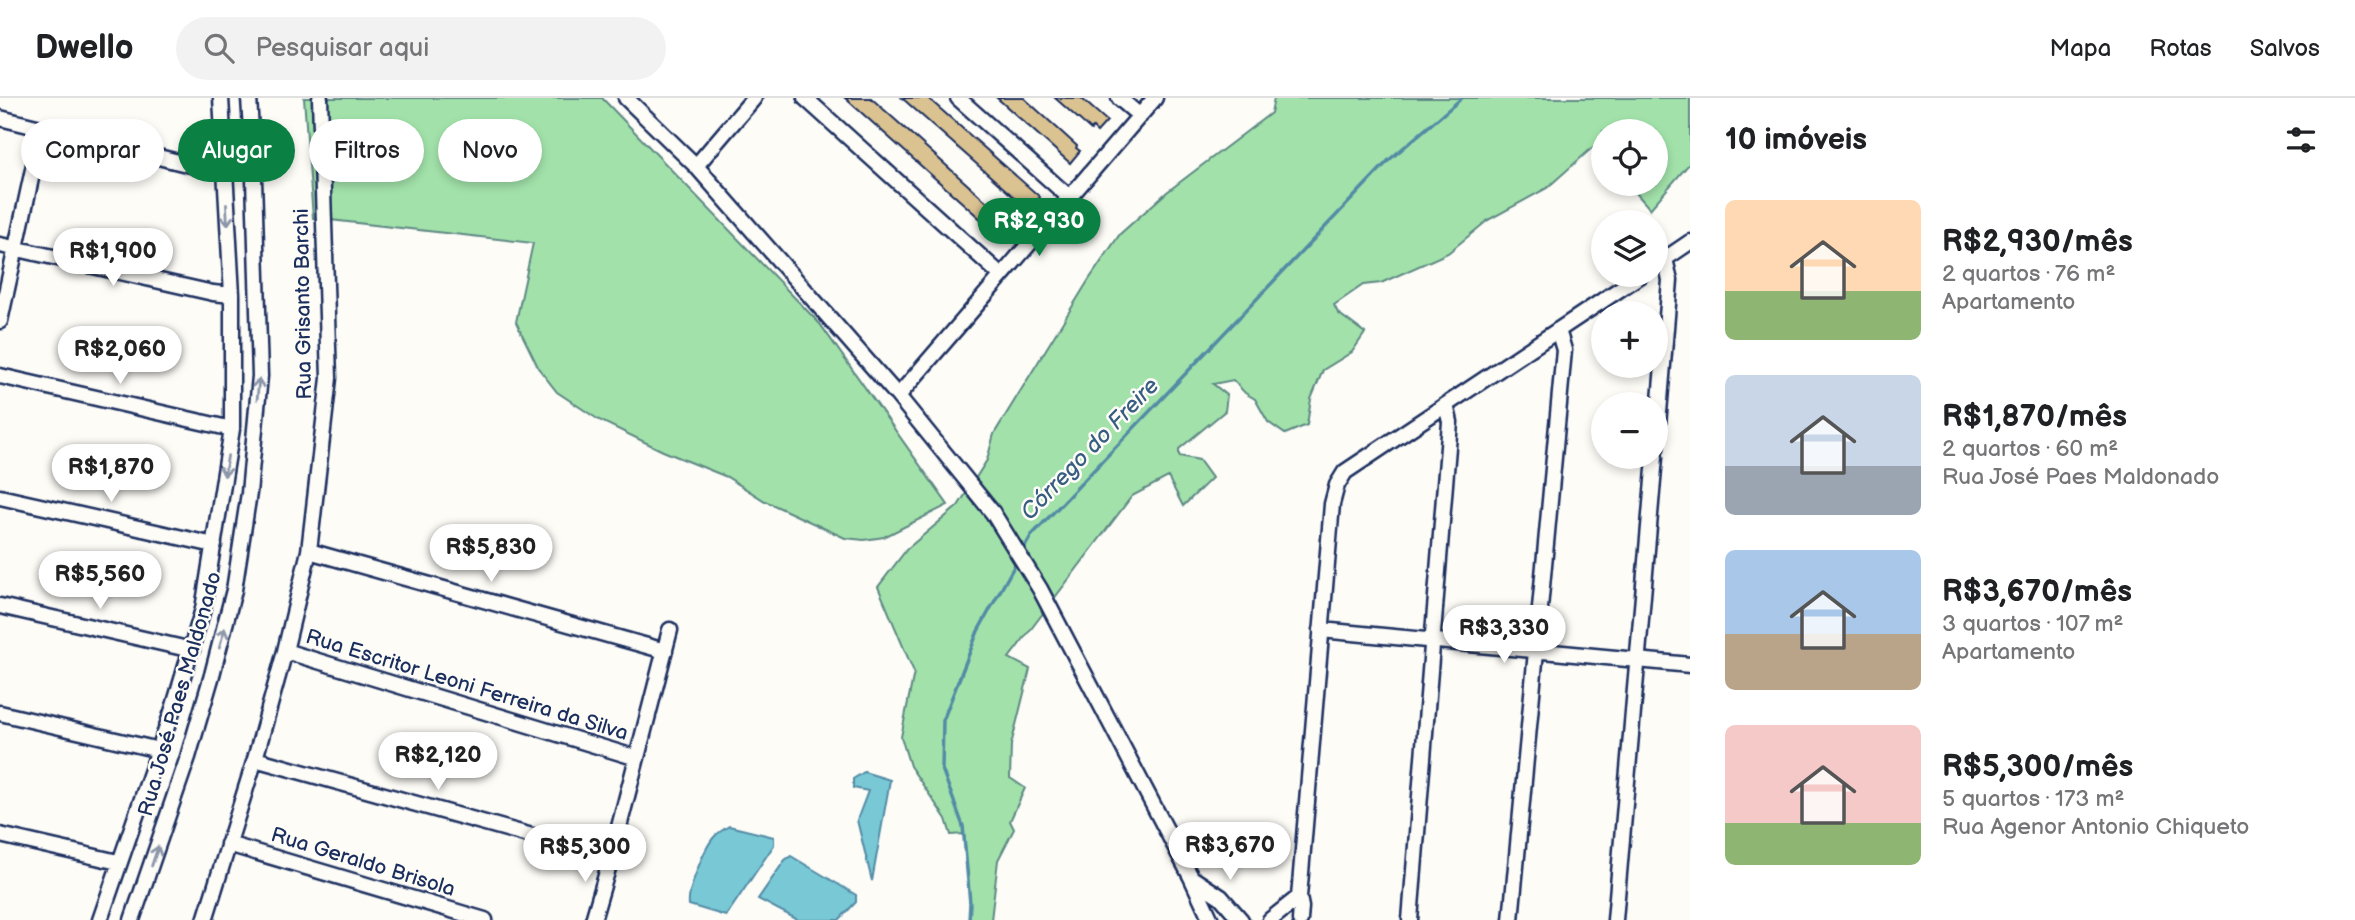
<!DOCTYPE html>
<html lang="pt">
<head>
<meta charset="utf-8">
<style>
  :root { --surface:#fff; --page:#f2f2f2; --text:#202124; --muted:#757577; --line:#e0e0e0; --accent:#0b8043 }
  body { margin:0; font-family:"Balsamiq Sans",sans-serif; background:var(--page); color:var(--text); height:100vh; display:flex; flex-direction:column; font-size:26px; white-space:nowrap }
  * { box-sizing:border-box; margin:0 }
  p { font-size:23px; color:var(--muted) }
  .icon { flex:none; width:38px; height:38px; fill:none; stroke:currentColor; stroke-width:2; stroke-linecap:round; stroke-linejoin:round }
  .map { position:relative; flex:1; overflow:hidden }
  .panel { display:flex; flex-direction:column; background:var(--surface); width:665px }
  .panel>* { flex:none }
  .banner { position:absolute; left:21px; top:21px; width:665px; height:63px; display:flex; gap:14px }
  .controls { position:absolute; left:1591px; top:21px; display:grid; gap:14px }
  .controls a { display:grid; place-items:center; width:77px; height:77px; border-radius:50%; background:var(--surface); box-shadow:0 4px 10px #0003; font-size:35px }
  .price { position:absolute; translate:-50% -60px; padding:0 16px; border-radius:24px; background:#fff; color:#222; font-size:23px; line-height:46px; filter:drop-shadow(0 2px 4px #0008) }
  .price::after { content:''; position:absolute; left:50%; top:42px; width:21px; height:16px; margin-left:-10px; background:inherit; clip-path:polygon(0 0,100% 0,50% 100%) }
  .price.current { background:var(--accent); color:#fff }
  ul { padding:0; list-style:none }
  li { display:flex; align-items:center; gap:21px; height:175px; padding:0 35px }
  li span { display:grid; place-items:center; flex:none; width:196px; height:140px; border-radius:10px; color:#555 }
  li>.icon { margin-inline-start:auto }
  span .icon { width:84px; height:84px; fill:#fffc; stroke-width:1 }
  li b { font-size:30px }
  h2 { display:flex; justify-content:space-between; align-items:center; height:84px; padding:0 35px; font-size:30px }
  .pill { padding:0 24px; border-radius:32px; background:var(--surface); box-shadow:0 4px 10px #0003; font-size:24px; line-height:63px }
  .pill.current { background:var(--accent); color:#fff }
  header { display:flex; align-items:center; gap:42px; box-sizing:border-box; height:98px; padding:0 35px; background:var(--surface); border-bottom:2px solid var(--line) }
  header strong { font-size:33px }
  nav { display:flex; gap:38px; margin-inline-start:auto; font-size:24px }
  .search { width:490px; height:63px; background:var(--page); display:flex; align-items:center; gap:18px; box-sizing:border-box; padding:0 24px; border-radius:38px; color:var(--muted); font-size:26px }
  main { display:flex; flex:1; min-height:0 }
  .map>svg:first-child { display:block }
  .green { fill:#a2e2aa; stroke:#5e8884; stroke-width:2 }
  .water { fill:#79c8d5; stroke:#538ba5; stroke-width:2 }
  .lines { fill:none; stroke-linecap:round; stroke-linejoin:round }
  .stream { stroke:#538ba5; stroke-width:3.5 }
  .building { fill:#dbc291; stroke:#1b2f5e; stroke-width:2 }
  .minor-casing { stroke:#1b2f5e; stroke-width:19 }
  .minor { stroke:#fdfcf7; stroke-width:14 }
  .oneway { stroke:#8c96aa }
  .labels { text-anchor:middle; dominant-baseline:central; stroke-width:5; stroke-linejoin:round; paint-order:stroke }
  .street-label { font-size:21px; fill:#1b2f5e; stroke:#fdfcf7 }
  .water-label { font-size:23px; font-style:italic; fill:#375d82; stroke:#fdfcf7 }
</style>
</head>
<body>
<header>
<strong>Dwello</strong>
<div class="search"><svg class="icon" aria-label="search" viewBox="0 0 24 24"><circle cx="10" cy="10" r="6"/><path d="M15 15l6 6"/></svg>Pesquisar aqui</div>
<nav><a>Mapa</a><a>Rotas</a><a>Salvos</a></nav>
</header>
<main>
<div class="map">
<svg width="1690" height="822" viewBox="0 0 1690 822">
  <rect width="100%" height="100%" fill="#fdfcf7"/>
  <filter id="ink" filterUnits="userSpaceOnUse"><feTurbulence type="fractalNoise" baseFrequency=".0143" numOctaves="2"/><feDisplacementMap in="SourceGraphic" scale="14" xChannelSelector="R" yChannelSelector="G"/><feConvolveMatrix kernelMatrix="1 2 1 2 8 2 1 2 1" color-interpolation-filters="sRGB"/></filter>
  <g filter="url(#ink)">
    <!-- green -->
    <path class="green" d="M304 0H602L820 226 948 407 884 439 864 442 845 440 765 403 727 379 663 353 599 322 557 294 539 271 516 224 533 145 313 120Z
      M1274 0H1690V65L1650 111 1628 86H1656V33H1603V59L1593 49 1547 90 1488 122 1448 155 1381 185 1363 187 1334 207 1338 215 1365 235 1352 254 1323 272 1311 301 1307 327 1285 336 1268 324 1255 301 1245 295 1233 282 1213 286 1227 297 1225 313 1179 351V358L1199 362 1212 380 1183 408 1168 379 1132 398 1009 560 1030 571 1011 647 1010 680 1025 690 1010 723 1014 731 998 762 991 822H969L970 805 964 736 951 737 946 721 910 668 901 639 914 574 878 489 907 451 958 408 987 362 994 336 1088 183 1120 136 1167 94 1271 15Z"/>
    <!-- water -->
    <path class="water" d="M864 674 890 682 872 783 857 722 868 693 853 690V681Z
      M729 728 774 739V747L726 818 689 807C687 793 705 748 715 738 719 734 724 731 729 728Z
      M791 758 856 797V804L839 822H798L758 801 785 762Z"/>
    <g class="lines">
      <!-- stream -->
      <path class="stream" d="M1022 454 1031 438 1389 62 1462 0
        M969 822 970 805 963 728 942 671 943 622 978 533 1017 463"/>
    </g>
    <!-- building -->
    <path class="building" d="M845 0H871L1006 121 1013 130 1003 141Z
      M902 0H928L1040 99 1030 111 1026 107 1024 108Z
      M997 0H1024L1077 48 1076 50 1080 53 1070 65Z
      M1055 0H1081L1107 23 1097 34 1093 30 1091 32Z"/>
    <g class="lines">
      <!-- minor casing -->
      <g class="minor-casing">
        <path id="minor" d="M626 0 696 68 898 298 993 415 1040 491 1191 779 1211 822
          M805 0 1001 177
          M958 0 1069 99
          M1119 0 1140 18
          M0 20 207 71 224 72
          M696 68 754 0
          M0 147 213 195 232 197
          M1656 167 1690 144
          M0 223 42 30
          M0 278 232 331
          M898 298 1155 0
          M1656 351 1670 182 1665 161
          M0 399 214 447
          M309 453 665 553
          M0 508 192 552
          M1321 532 1690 567
          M285 553 637 660
          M0 615 159 652
          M255 661 611 760
          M0 737 118 764
          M228 746 485 822
          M1192 780 1221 799 1241 822
          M100 822 174 608 203 511 232 331V197L221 0
          M132 822 188 659 212 577 234 492 249 395 260 278 254 81 249 0
          M205 822 255 661 285 553 309 453 329 280 320 0
          M593 822 611 760 670 532
          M1270 822 1299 799
          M1300 822 1301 809 1299 799 1332 406 1337 387 1345 374 1641 177
          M1410 822 1450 324 1446 307
          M1511 822 1564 252 1558 232
          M1615 822 1655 359"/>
      </g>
      <!-- minor -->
      <use href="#minor" class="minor"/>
    </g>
    <!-- one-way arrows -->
    <defs><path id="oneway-shaft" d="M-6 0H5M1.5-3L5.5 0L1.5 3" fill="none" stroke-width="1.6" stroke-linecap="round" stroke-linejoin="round" transform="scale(1.75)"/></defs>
    <g class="oneway">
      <use href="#oneway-shaft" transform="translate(227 117) rotate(87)"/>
      <use href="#oneway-shaft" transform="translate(258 291) rotate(-85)"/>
      <use href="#oneway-shaft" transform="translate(226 368) rotate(99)"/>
      <use href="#oneway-shaft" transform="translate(222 540) rotate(-75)"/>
      <use href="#oneway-shaft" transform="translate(155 758) rotate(-71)"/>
    </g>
  </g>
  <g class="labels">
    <!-- street labels -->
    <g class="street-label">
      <text transform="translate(303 206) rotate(-91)">Rua Grisanto Barchi</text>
      <text transform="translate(467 587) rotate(17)">Rua Escritor Leoni Ferreira da Silva</text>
      <text transform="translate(180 596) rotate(-74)">Rua José Paes Maldonado</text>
      <text transform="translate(363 764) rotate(17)">Rua Geraldo Brisola</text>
    </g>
    <!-- water labels -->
    <g class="water-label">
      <text transform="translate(1090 351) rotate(-46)">Córrego do Freire</text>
    </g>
  </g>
</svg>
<div class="controls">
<a><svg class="icon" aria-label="locate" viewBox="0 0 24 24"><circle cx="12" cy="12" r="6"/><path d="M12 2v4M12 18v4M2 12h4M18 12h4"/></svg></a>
<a><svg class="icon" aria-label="layers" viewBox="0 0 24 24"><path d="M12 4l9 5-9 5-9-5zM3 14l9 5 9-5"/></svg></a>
<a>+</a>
<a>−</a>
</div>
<b class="price current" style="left:1039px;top:160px">R$2,930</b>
<b class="price" style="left:113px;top:190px">R$1,900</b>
<b class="price" style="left:120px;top:288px">R$2,060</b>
<b class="price" style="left:111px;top:406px">R$1,870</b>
<b class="price" style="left:491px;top:486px">R$5,830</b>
<b class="price" style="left:100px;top:513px">R$5,560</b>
<b class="price" style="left:1504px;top:567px">R$3,330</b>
<b class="price" style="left:438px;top:694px">R$2,120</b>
<b class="price" style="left:1230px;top:784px">R$3,670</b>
<b class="price" style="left:585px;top:786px">R$5,300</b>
<div class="banner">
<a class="pill">Comprar</a>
<a class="pill current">Alugar</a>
<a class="pill">Filtros</a>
<a class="pill">Novo</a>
</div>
</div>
<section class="panel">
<h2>10 imóveis<svg class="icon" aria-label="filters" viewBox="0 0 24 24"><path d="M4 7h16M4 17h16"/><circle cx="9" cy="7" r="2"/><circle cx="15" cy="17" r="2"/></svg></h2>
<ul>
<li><span style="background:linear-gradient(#ffd9b3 65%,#8fb573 0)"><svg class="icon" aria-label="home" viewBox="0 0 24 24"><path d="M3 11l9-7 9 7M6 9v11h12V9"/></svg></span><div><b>R$2,930/mês</b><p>2 quartos · 76 m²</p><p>Apartamento</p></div></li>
<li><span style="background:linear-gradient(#c9d6e8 65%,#9aa5b1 0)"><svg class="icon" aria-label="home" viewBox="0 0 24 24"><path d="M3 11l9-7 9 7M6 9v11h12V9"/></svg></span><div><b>R$1,870/mês</b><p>2 quartos · 60 m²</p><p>Rua José Paes Maldonado</p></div></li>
<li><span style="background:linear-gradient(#a9c7e8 60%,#b9a48a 0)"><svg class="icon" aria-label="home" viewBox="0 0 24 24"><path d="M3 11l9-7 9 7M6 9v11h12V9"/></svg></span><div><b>R$3,670/mês</b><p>3 quartos · 107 m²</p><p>Apartamento</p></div></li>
<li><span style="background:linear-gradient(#f6c9c9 70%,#8fb573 0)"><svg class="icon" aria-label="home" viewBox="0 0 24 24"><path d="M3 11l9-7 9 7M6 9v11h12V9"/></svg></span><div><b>R$5,300/mês</b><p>5 quartos · 173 m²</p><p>Rua Agenor Antonio Chiqueto</p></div></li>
</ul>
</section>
</main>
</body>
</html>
